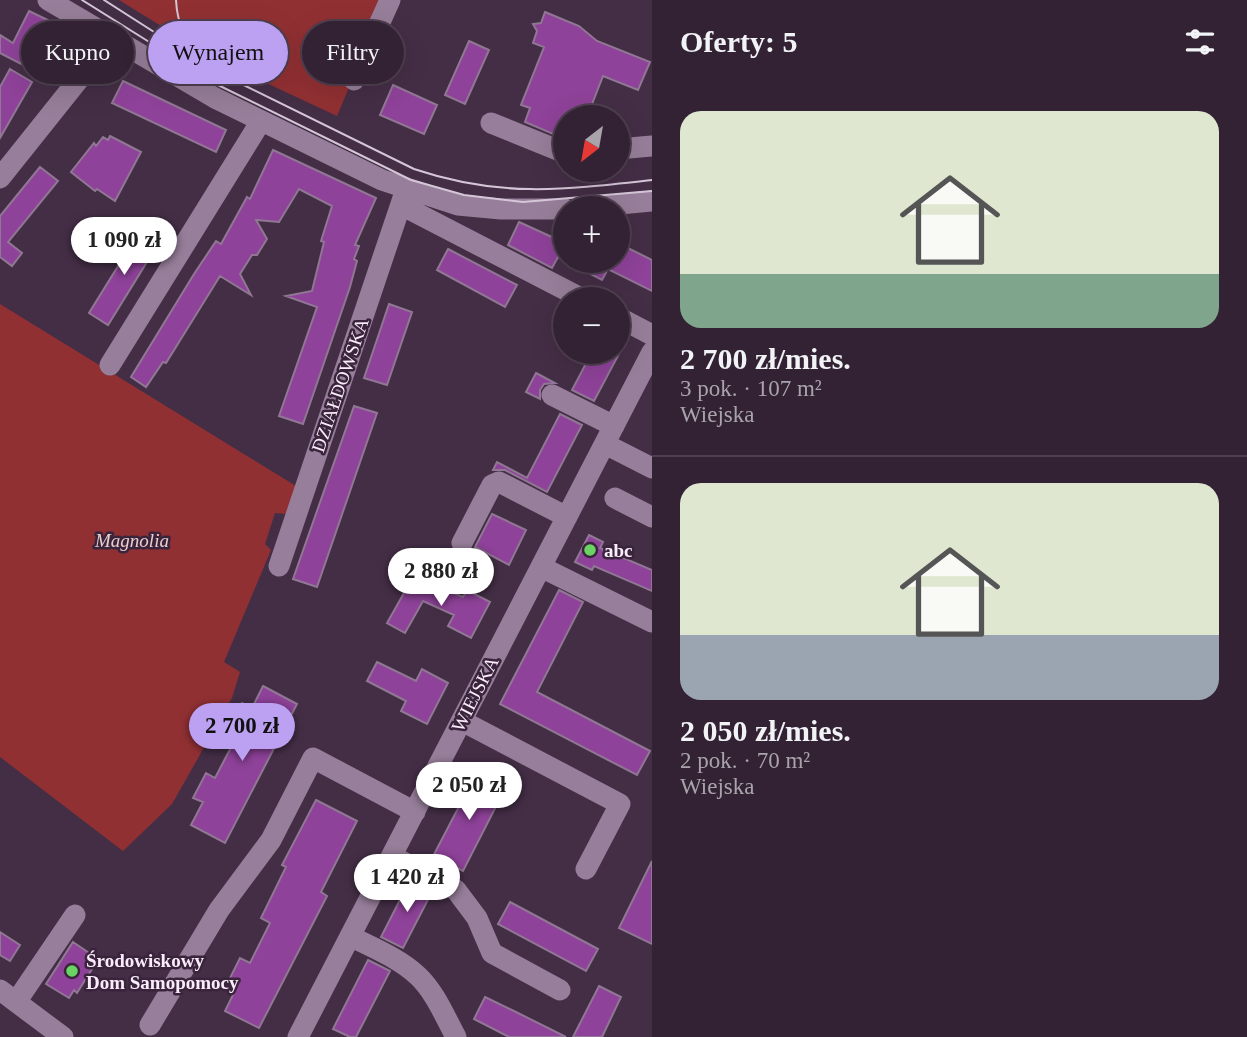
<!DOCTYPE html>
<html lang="pl">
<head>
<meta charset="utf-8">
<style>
  :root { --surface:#332234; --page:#3b2a3c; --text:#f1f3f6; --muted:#a9a4ac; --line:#4e3f4f; --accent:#bca0f2 }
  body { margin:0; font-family:"Times New Roman",serif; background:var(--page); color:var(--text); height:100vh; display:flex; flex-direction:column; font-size:26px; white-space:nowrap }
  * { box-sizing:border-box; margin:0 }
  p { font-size:23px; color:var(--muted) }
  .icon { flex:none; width:38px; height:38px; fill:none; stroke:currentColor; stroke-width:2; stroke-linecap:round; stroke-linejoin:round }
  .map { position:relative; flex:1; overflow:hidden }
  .details { display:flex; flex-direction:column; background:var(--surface); width:595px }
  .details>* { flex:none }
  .hud { position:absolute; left:21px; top:21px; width:525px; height:63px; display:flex; gap:14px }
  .needle { width:46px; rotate:211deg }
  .controls { position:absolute; left:553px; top:105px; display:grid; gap:14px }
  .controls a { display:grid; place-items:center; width:77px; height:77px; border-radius:50%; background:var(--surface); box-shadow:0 7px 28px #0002,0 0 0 2px var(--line); font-size:35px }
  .price { position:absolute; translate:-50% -60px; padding:0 16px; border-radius:24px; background:#fff; color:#222; font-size:23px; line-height:46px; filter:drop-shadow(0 2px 4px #0008) }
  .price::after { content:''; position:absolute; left:50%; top:42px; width:21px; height:16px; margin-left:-10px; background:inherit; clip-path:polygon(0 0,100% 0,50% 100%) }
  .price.current { background:var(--accent); color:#111 }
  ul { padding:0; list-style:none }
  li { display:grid; align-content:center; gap:14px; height:371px; padding:0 28px }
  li+li { border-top:2px solid var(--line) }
  li span { display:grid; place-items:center; height:217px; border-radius:21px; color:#555 }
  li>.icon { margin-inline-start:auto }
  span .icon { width:126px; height:126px; fill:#fffc; stroke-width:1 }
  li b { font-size:30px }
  h2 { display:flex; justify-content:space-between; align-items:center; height:84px; padding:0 28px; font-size:30px }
  .pill { padding:0 24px; border-radius:32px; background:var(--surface); box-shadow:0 7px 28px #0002,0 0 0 2px var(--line); font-size:24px; line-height:63px }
  .pill.current { background:var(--accent); color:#111 }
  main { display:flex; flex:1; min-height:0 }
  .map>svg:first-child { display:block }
  .green { fill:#913033 }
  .building { fill:#8e4299; stroke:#907793; stroke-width:2 }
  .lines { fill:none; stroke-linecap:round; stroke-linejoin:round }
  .minor { stroke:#977e9a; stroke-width:21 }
  .tram { stroke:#d5c6d7; stroke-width:2 }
  .poi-dot { fill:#6ad364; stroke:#39243c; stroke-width:2.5 }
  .labels { text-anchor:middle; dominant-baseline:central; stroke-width:5; stroke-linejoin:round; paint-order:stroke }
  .street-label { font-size:19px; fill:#faecfb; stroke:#39243c }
  .park-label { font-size:19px; font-style:italic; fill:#eececc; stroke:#39243c }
  .poi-label { font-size:19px; font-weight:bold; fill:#faecfb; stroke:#39243c; text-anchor:start }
</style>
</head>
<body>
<main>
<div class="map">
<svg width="652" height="1037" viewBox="0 0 652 1037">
  <rect width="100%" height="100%" fill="#442e46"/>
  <!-- green -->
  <path class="green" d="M119 0H386L337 116 213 58Z
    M0 304 296 486 286 514 275 513 265 544 271 550 224 662 240 672 232 698 172 804 123 851 0 757Z"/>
  <!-- building -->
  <path class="building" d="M29 11 89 40 76 62 37 43 25 66 0 53V35L13 43Z
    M545 12 579 26 597 41 650 62 638 90 603 76 587 117H565V139L525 122 530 108 521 105 544 47 533 43 537 31 533 24 541 23Z
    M469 41 489 50 465 104 445 95Z
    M10 69 32 82 0 138V87Z
    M123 81 226 130 216 152 112 103Z
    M393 85 437 105 424 134 380 115Z
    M110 136 141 152 115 201 97 189 95 191 71 172 94 143 96 146 103 137 108 140Z
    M273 150 376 198 355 245 359 246 354 259 357 261 350 287 303 424 279 416 317 307 286 296 312 291 324 242 321 241 332 206 299 189 279 222 256 220 267 239 257 255H252L240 274 251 295 220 276 166 363 163 362 146 387 131 377 194 274 216 241 221 244 247 197 250 199Z
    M40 167 58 181 8 242 22 253 12 266 0 257V216Z
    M519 222 565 243V261H618V243L652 260V291L608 269 602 280 558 257 552 268 508 245Z
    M141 229 160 241 108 325 89 313Z
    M448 249 517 285 505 307 437 270Z
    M389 304 412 312 387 385 364 378Z
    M592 352H620L594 401 572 390Z
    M536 373 555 383 544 384 540 390V399L526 392Z
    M354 406 377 413 317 587 293 579Z
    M560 414 582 425 547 492 505 470H493L497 462 527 478Z
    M492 514 526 530 509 565 475 547Z
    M589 535 603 542 600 548 652 570V591L594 566 592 570 575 562Z
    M430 583 463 597 467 590 490 602 471 638 448 626 454 615 423 601 405 633 387 623 409 584 426 592Z
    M559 590 583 602 537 692 650 751 637 775 500 704Z
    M377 662 416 681 422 669 448 683 427 724 401 711 406 701 367 681Z
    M263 686 297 704 225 843 191 825 203 802 193 798 206 773 215 778 238 734 229 729 242 703 252 708Z
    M478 770 507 785 463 871 447 863 444 869 430 862Z
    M316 800 357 821 321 892 327 896 259 1028 225 1011 236 989 227 984 240 958 250 963 270 923 261 918 286 867 282 865Z
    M652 861V944L619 928Z
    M410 880 432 892 403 948 381 937Z
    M510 902 598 949 586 971 498 924Z
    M0 932 20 945 10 961 0 955Z
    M73 942 95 957 89 967 92 969 77 993 74 990 69 998 46 984Z
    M368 960 390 971 356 1037H350L333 1029Z
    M599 986 621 997 602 1037H573Z
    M485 997 516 1012 566 1037H509L474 1019Z"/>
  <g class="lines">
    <!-- minor -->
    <path class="minor" d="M48 0 215 98 382 180 458 205 501 209H565
      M354 80 390 0
      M491 123 565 153
      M618 149 652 146
      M0 178 111 39
      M401 205 583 299
      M578 208 652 201
      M618 317 652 335
      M110 365 261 121
      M552 395 614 426
      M605 444 652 468
      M615 498 652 517
      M462 543 492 485 499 482 567 517
      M279 566 406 189
      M541 567 652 622
      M462 721 620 804 586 869
      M392 856 456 890 477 918 492 953 560 990
      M350 936C373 948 399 958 418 976 435 992 445 1017 456 1037
      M0 990 63 1037
      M16 1002 75 915
      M150 1025 219 910 271 840 313 758 415 812
      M298 1037 652 352"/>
    <!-- tram -->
    <path class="tram" d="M82 0 218 85 411 180 464 195 523 202 652 191
      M104 0 215 71 414 169C500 198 564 190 652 180
      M176 0C177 23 186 45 205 59"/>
  </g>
  <!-- markers -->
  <g class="poi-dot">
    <circle cx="590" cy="550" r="7"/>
    <circle cx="72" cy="971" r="7"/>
  </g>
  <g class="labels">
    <!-- street labels -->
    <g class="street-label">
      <text transform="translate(340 385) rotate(-71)">DZIAŁDOWSKA</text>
      <text transform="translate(475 694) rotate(-63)">WIEJSKA</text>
    </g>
    <!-- park labels -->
    <g class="park-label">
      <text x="132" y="540">Magnolia</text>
    </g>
    <!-- poi labels -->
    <g class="poi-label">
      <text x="604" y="550">abc</text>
      <text x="86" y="960">Środowiskowy<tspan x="86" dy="22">Dom Samopomocy</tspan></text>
    </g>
  </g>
</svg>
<div class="controls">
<a><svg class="needle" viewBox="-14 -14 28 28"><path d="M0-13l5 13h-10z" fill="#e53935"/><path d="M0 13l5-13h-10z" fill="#a9a4ac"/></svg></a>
<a>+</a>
<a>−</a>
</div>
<b class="price" style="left:124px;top:277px">1 090 zł</b>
<b class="price" style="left:441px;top:608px">2 880 zł</b>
<b class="price current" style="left:242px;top:763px">2 700 zł</b>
<b class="price" style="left:469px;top:822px">2 050 zł</b>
<b class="price" style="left:407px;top:914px">1 420 zł</b>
<div class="hud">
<a class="pill">Kupno</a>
<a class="pill current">Wynajem</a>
<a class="pill">Filtry</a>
</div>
</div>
<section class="details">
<h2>Oferty: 5<svg class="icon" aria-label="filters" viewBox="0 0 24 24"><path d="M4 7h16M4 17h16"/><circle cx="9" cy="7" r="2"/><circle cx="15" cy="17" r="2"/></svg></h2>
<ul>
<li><span style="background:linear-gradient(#dfe7d0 75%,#7fa58c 0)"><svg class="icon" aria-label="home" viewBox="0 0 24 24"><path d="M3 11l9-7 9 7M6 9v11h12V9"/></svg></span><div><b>2 700 zł/mies.</b><p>3 pok. · 107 m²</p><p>Wiejska</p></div></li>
<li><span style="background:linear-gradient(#dfe7d0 70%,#9aa5b1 0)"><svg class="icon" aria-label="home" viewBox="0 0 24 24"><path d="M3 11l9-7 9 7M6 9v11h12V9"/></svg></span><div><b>2 050 zł/mies.</b><p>2 pok. · 70 m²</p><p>Wiejska</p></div></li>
</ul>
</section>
</main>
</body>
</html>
